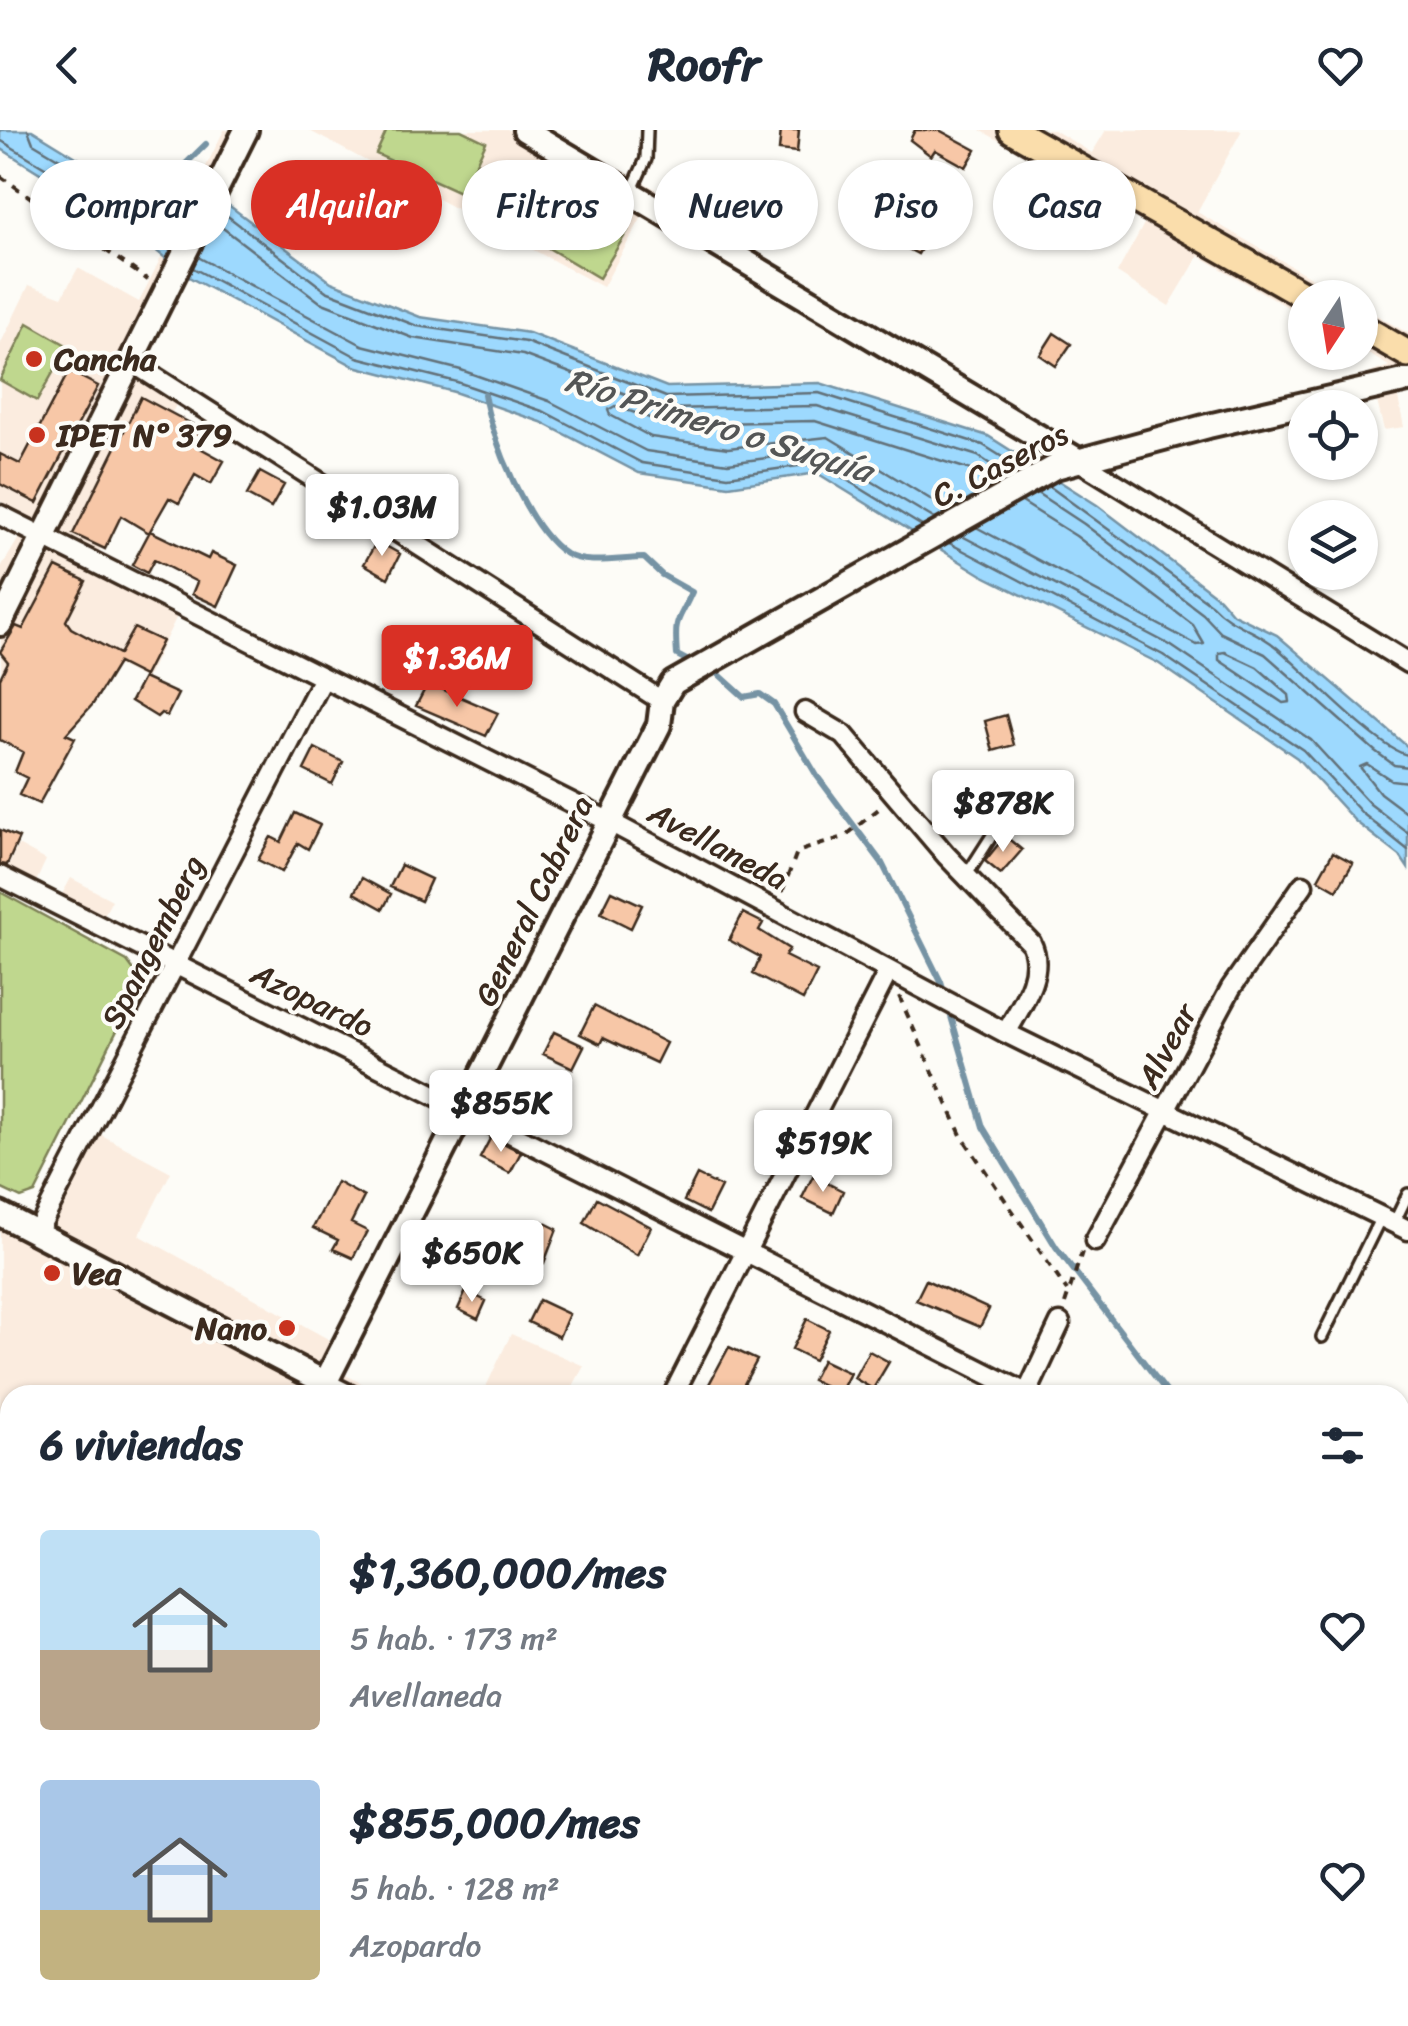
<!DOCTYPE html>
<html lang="es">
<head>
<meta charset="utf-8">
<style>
  :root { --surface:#fff; --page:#f6f6f7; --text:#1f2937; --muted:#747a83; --accent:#d93025 }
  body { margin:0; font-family:Sriracha,sans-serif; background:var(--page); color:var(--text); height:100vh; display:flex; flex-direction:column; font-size:38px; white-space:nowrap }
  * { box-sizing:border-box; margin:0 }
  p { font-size:32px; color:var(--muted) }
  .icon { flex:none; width:55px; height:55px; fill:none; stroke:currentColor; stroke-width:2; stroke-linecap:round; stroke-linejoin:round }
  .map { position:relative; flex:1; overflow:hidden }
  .side { position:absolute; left:0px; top:1255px; width:1410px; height:642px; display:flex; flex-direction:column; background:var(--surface); border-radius:30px 30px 0 0; box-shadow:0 2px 8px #0004 }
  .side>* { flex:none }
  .hud { position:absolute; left:30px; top:30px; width:1350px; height:90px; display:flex; gap:20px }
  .needle { width:65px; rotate:192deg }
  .controls { position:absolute; left:1288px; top:150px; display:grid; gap:20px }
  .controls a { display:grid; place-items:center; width:90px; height:90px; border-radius:50%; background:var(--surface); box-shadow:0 2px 8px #0004; font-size:50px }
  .price { position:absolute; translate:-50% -85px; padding:0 22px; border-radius:10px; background:#fff; color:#222; font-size:32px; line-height:65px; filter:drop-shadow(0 2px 5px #0008) }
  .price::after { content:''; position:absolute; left:50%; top:60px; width:30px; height:22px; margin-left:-15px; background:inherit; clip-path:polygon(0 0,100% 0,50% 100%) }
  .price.active { background:var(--accent); color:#fff }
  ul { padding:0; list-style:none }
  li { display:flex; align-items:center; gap:30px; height:250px; padding:0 40px }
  li span { display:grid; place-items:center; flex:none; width:280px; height:200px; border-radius:10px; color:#555 }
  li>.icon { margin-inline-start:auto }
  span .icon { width:120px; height:120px; fill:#fffc; stroke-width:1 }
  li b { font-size:42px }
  h2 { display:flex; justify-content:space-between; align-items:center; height:120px; padding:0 40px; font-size:42px }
  .chip { padding:0 35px; border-radius:45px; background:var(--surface); box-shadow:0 2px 8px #0004; font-size:35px; line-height:90px }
  .chip.active { background:var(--accent); color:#fff }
  header { display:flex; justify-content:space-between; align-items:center; height:130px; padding:0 40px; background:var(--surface); font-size:45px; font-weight:800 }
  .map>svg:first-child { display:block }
  .built { fill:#fbecdf }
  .green { fill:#bfd78e; stroke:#7d8056; stroke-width:2.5 }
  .water { fill:#9dd9fe; stroke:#7693a4; stroke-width:2.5 }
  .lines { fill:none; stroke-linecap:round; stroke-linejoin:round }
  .shore { stroke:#627078; stroke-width:2.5 }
  .stream { stroke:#7693a4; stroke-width:6 }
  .building { fill:#f7c7a7; stroke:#3b2a1e; stroke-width:2.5 }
  .lane-casing { stroke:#3b2a1e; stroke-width:16 }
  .street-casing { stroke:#3b2a1e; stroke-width:25 }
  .secondary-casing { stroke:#3b2a1e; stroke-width:30 }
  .primary-casing { stroke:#3b2a1e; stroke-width:32 }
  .path { stroke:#3b2a1e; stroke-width:4; stroke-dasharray:8 8; stroke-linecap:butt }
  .lane { stroke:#fdfcf7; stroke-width:9 }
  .street { stroke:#fdfcf7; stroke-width:18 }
  .secondary { stroke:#fdfcf7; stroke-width:22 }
  .primary { stroke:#faddab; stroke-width:25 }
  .rail { stroke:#3b2a1e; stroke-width:6; stroke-dasharray:15 8; stroke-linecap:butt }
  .poi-dot { fill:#c8321e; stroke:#fdfcf7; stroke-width:4 }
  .labels { text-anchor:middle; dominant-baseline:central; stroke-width:8; stroke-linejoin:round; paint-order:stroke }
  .poi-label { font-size:32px; font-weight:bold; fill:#3b2a1e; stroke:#fdfcf7; text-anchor:start }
  .street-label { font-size:32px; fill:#3b2a1e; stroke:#fdfcf7 }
  .water-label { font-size:35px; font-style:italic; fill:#545656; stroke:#fdfcf7 }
</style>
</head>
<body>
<header><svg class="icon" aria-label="back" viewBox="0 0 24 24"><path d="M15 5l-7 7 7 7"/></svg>Roofr<svg class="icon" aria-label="heart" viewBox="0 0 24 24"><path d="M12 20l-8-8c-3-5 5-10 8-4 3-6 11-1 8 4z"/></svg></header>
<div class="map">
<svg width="1408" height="1896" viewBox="0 0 1408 1896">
  <rect width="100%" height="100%" fill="#fdfcf7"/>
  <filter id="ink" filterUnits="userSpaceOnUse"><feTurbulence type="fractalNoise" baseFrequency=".01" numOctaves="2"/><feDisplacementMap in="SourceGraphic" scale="20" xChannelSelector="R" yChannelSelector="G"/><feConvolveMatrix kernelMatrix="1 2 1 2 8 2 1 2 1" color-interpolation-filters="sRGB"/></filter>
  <g filter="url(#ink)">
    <!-- built -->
    <path class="built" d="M224 0H255L142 228 186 256 98 423 186 468 146 549 117 535 112 544 56 513 2 613 0 440 30 389 0 371V215L29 155 62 167 78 138 139 172Z
      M308 0H552L657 60 603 157Z
      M980 0H1054L1092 23 1106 0H1242L1197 82 1345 167 1305 168V187L1199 126 1169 176 1117 143 1145 92Z
      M1360 176 1408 203V260L1397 263 1404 297 1384 300 1370 243 1389 236 1360 219Z
      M18 715 46 730 36 752 61 766 71 748 112 770 95 803 0 753V733L8 737Z
      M96 1002 171 1042 139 1105 350 1221 340 1242 384 1265H10V1450H0V1071L49 1095Z
      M511 1204 584 1236 568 1265H482Z"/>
    <!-- green -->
    <path class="green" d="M387 0H461L486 12 462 63 376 24Z
      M524 39 628 100 599 148 496 87Z
      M28 193 68 216 37 271 0 250Z
      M0 762 127 831 142 851 35 1063 21 1068 0 1058Z"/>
    <!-- water -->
    <path class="water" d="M0 0H32L107 46 195 50 331 152 420 187 529 203 667 257 820 253 988 306 1097 375 1219 468 1233 484 1277 505 1408 617V738L1400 726 1355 691 1297 628 1158 533 982 445 817 343 729 356 639 343 541 292 454 262 354 236 187 146 130 99 0 18Z"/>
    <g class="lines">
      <!-- shore -->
      <path class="shore" d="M28 0 33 13 103 55 190 60 198 65
        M0 10 135 91 171 120
        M221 81 326 161 417 196 526 212 666 267 819 263 983 315 1023 340
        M215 92 320 172 413 208 523 225 665 279 817 276 978 326 1010 347
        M176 109 139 73 185 72 193 76
        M198 127 362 215 461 240 549 271 646 321 728 333 821 321 935 389
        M193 138 357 227 457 252 545 282 642 333 728 346 819 333 922 396
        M1049 356 1212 475C1231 496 1255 499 1276 517 1303 539 1380 621 1408 625
        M1037 363 1084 394 1203 484 1221 503 1265 524 1375 621 1394 635 1408 637
        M950 381 828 307 728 318 651 307 610 285 608 280 615 276 667 294 815 291 971 340 995 355
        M976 397 1197 515 1204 514 1193 495 1076 406 1022 372
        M962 406 1170 515 1311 610 1370 674 1408 703
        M949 413 1163 525 1303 620 1362 683 1408 720
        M1225 522 1257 537 1289 565 1290 572 1283 573 1219 530V523Z
        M1408 652 1391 650 1367 634 1360 637 1380 663 1408 684"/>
      <!-- stream -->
      <path class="stream" d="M164 55 206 14
        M484 264C491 307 528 400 566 424 586 436 621 428 644 428L662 445 692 462C678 494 674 485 677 525L696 535
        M713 539 744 567 760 564 774 574 817 646 882 733 941 852 983 997 1056 1117 1169 1265
        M1400 1859 1408 1876"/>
    </g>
    <!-- building -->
    <path class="building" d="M781 0H799L797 22 779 20Z
      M915 0H939L976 20 966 37 935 20 931 26 910 10Z
      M497 32 513 41 498 68 477 56 487 39 491 42Z
      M904 94 928 107 918 124 895 112Z
      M1054 203 1071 214 1056 236 1040 225Z
      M69 241 98 256 37 373 0 354V324L20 334Z
      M141 267 201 299 193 314 224 331 211 354 195 345 179 373 169 368 150 401 208 429 211 423 237 435 218 476 192 464 197 452 154 430 147 443 132 435 149 403 121 386 105 419 73 404Z
      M260 342 284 355 271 378 247 365Z
      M377 411 400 424 388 448 364 434Z
      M56 437 86 451 66 491 71 498 119 524 134 498 162 511 144 546 118 533 93 574 66 604 75 608 39 674 19 665 27 648 15 642 23 622 0 610V548L8 532 0 522 16 496 23 499Z
      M143 548 178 564 167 586 161 583 157 587 131 571Z
      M428 553 498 583 486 606 416 576Z
      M1006 585 1014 615 993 621 985 591Z
      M315 618 343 632 332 654 304 640Z
      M295 683 320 695 308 719 298 713 282 742 258 730 271 707 281 712Z
      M0 700 19 708 7 735 0 734Z
      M1005 706 1022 720 1001 744 985 731Z
      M1333 722 1353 733 1337 760 1318 749Z
      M401 735 431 749 421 771 390 757Z
      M362 748 391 764 383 779 354 763Z
      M612 761 642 775 631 798 601 783Z
      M743 783 763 793 759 800 789 819 785 826 817 842 803 870 753 844 760 827 729 810Z
      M594 876 666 913 656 933 603 908 600 914 580 904Z
      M554 902 584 916 573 938 543 924Z
      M491 1007 521 1022 510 1043 480 1028Z
      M697 1045 721 1057 708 1083 684 1071Z
      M813 1046 843 1061 833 1083 802 1068Z
      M337 1052 364 1067 351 1093 367 1101 353 1128 333 1119 338 1110 313 1098Z
      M597 1068 651 1097 637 1125 584 1093Z
      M543 1092 557 1099 544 1133 524 1123Z
      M461 1127 481 1136 472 1154 452 1144Z
      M926 1150 989 1179 980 1197 916 1170Z
      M466 1161 486 1171 478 1189 458 1179Z
      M539 1170 569 1184 559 1207 528 1192Z
      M807 1189 829 1200 814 1230 792 1219Z
      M729 1217 757 1230 738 1265H721L707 1258Z
      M869 1221 889 1232 873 1259 854 1248Z
      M822 1230 850 1243 840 1263 812 1250Z"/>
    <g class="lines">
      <!-- lane casing -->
      <g class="lane-casing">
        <path id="lane" d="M631 62 646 29 647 0
          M966 746 998 696
          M1394 1093 1408 1064
          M1322 1207 1381 1087"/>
      </g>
      <!-- street casing -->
      <g class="street-casing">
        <path id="street" d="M133 233 662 571
          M1076 329 1408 533
          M0 385 610 692 1006 903 1408 1100
          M805 582 844 605 946 725 1031 813C1046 843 1020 877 1006 903
          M0 746 1026 1263
          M37 1102 322 550
          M1095 1111 1231 858 1303 755
          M326 1253 350 1265
          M673 1265 888 842
          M1026 1265 1060 1193
          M1400 1791 1408 1795
          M0 1803 10 1808
          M168 1888 184 1896
          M600 1888 609 1896
          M760 1888 761 1896
          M2 1896 10 1881
          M737 1896 742 1888"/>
      </g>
      <!-- secondary casing -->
      <g class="secondary-casing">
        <path id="secondary" d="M525 0 1076 329
          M0 494 246 0
          M0 1084 326 1253
          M319 1265 659 595 662 571 673 553 1055 337 1208 296 1408 250
          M0 1440H10"/>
      </g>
      <!-- primary casing -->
      <g class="primary-casing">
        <path id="primary" d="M1012 0 1309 168
          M1360 196 1408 224"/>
      </g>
      <!-- path -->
      <path class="path" d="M0 46 148 150
        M782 762 797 722 844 707 881 677
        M899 866 961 1005 1067 1161
        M1065 1174 1082 1122"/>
      <!-- lane -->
      <use href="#lane" class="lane"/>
      <!-- street -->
      <use href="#street" class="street"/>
      <!-- secondary -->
      <use href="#secondary" class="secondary"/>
      <!-- primary -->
      <use href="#primary" class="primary"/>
      <!-- rail -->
      <path class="rail" d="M1400 1490 1408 1487
        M0 1630H10"/>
    </g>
  </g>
  <!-- markers -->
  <g class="poi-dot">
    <circle cx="34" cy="229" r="10"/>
    <circle cx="37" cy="305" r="10"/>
    <circle cx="52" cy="1143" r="10"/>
    <circle cx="287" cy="1198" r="10"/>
  </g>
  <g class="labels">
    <!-- poi labels -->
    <g class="poi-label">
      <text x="54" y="229">Cancha</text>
      <text x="57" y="305">IPET N° 379</text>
      <text x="72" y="1143">Vea</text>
      <text x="267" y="1198" text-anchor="end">Nano</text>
    </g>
    <!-- street labels -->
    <g class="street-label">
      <text transform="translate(1000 335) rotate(-27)">C. Caseros</text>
      <text transform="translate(718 716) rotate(28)">Avellaneda</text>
      <text transform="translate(534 771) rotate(-64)">General Cabrera</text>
      <text transform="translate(153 812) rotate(-63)">Spangemberg</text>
      <text transform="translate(312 870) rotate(26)">Azopardo</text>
      <text transform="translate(1167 916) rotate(-62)">Alvear</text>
    </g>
    <!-- water labels -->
    <g class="water-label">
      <text transform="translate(719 295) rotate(17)">Río Primero o Suquía</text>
    </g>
  </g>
</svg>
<div class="controls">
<a><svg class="needle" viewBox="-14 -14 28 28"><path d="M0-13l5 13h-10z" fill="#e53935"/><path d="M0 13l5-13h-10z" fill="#747a83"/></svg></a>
<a><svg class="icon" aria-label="locate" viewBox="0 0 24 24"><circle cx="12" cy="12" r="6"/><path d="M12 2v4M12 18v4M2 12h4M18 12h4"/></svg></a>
<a><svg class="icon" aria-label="layers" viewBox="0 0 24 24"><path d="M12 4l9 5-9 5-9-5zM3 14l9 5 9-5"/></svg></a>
</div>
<b class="price" style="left:382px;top:429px">$1.03M</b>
<b class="price active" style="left:457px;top:580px">$1.36M</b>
<b class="price" style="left:1003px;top:725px">$878K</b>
<b class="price" style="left:501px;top:1025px">$855K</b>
<b class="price" style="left:823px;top:1065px">$519K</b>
<b class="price" style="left:472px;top:1175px">$650K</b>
<div class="hud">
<a class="chip">Comprar</a>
<a class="chip active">Alquilar</a>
<a class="chip">Filtros</a>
<a class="chip">Nuevo</a>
<a class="chip">Piso</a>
<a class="chip">Casa</a>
</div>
<section class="side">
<h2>6 viviendas<svg class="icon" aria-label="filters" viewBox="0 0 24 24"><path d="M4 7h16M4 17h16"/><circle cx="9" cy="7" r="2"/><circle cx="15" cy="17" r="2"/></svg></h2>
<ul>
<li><span style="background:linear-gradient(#bfe0f5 60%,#b9a48a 0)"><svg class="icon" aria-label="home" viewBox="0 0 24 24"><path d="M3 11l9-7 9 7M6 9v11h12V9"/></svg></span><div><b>$1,360,000/mes</b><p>5 hab. · 173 m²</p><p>Avellaneda</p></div><svg class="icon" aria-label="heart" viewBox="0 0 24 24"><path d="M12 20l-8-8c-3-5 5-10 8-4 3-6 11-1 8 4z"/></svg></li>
<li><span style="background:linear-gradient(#a9c7e8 65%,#c2b280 0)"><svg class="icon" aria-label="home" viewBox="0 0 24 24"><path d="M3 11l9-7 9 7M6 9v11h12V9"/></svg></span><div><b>$855,000/mes</b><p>5 hab. · 128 m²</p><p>Azopardo</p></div><svg class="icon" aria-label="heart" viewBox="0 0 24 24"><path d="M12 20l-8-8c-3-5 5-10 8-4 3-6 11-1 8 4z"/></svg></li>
</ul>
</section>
</div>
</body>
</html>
